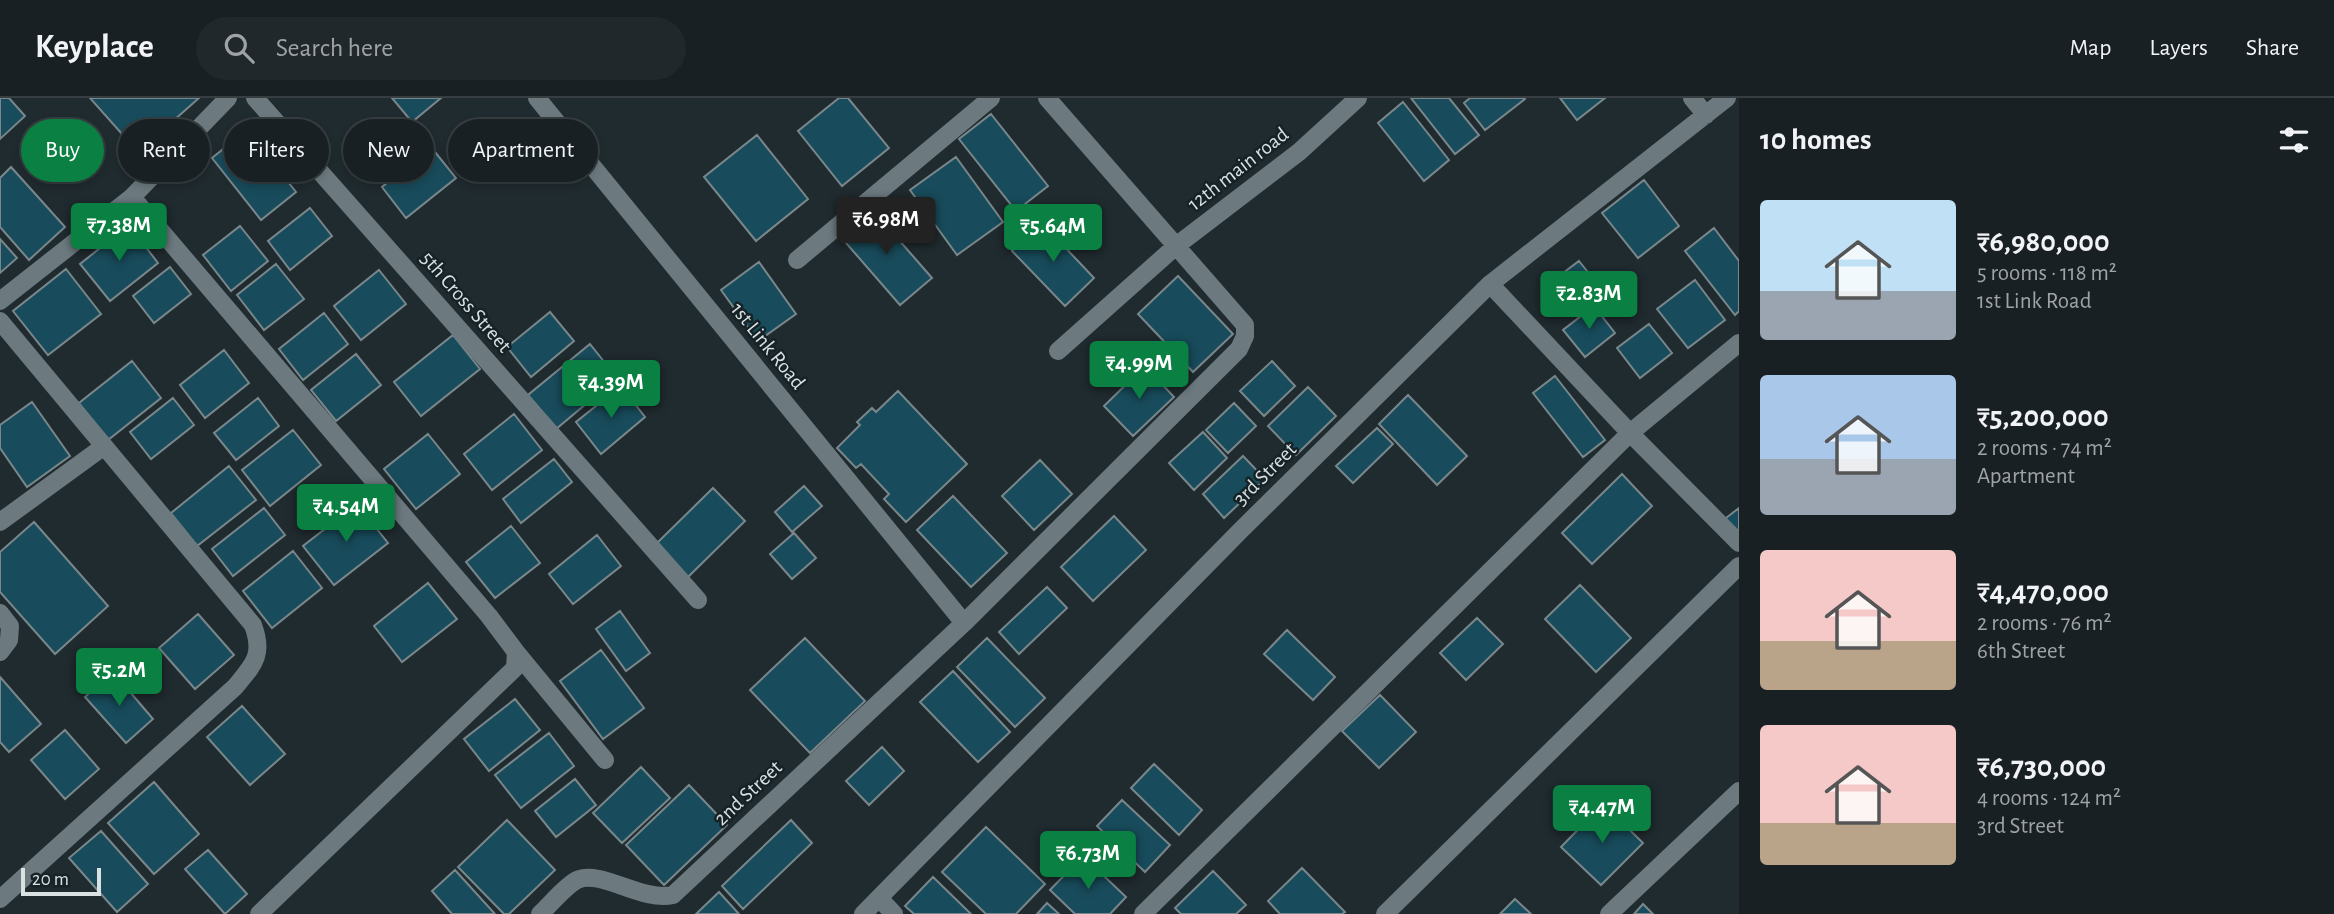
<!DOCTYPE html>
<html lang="en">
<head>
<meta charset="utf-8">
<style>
  :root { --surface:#182023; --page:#21282b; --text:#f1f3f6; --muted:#9fa3a6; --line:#363e41; --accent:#0b8043 }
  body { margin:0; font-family:"Alegreya Sans",sans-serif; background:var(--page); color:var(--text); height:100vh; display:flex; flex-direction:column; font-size:26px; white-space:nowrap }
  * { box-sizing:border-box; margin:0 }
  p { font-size:23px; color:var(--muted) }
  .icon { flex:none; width:38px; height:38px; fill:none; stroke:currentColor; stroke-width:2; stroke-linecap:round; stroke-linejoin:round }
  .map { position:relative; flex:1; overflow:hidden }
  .panel { display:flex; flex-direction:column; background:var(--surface); width:595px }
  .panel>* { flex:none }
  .banner { position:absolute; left:21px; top:21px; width:665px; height:63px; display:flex; gap:14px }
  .scale { position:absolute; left:21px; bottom:18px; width:80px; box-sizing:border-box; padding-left:7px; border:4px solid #d9e1e3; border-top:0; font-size:19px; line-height:24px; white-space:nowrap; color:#d9e1e3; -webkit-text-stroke:5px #162226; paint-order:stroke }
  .price { position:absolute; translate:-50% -60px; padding:0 16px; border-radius:7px; background:var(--accent); color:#fff; font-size:23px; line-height:46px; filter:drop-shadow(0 2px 4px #0008) }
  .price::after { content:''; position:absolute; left:50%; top:42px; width:21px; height:16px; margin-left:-10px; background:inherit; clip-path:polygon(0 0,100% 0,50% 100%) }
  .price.active { background:#222; color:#fff }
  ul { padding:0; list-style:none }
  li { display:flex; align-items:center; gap:21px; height:175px; padding:0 21px }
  li span { display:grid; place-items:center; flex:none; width:196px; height:140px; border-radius:7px; color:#555 }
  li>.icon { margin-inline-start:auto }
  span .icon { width:84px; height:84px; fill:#fffc; stroke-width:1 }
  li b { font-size:30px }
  h2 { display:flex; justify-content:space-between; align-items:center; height:84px; padding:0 21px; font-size:30px }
  .chip { padding:0 24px; border-radius:32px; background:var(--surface); box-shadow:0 4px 10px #0003,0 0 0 2px var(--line); font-size:24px; line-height:63px }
  .chip.active { background:var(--accent); color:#fff }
  header { display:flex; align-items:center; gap:42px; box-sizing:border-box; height:98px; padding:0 35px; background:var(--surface); border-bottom:2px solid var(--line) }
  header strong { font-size:33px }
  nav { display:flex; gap:38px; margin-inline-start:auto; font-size:24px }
  .search { width:490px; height:63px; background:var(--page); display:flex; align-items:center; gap:18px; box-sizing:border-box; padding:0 24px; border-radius:38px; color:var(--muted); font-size:26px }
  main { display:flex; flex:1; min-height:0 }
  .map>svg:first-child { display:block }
  .building { fill:#184b5b; stroke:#79878b; stroke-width:2 }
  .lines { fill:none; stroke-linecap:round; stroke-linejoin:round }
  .minor { stroke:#6c7a7f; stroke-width:18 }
  .labels { text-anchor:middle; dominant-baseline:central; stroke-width:5; stroke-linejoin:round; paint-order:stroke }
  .street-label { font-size:21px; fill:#d9e1e3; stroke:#162226 }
</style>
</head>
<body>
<header>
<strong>Keyplace</strong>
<div class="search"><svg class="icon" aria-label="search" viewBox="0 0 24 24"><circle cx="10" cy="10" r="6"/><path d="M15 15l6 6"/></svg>Search here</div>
<nav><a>Map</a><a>Layers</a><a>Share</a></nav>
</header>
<main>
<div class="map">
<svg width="1739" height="816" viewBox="0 0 1739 816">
  <rect width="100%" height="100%" fill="#202b2f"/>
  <!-- building -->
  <path class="building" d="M0 0H9L25 18 0 41Z
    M90 0H199L138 54Z
    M392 0H441L412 24Z
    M839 0H848L889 50 842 88 798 33Z
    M1411 0H1449L1479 37 1455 56Z
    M1470 0H1524L1525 1 1485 32 1464 5Z
    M1560 0H1605L1577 22Z
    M1403 4 1449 62 1424 83 1378 25Z
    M991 16 1048 88 1016 113 959 41Z
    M247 32 296 94 261 122 212 60Z
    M757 37 808 101 756 143 704 79Z
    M431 49 456 80 406 120 382 89Z
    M956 59 1003 124 957 157 910 92Z
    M11 69 65 129 29 162 0 129V80Z
    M1644 82 1679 128 1638 160 1602 115Z
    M310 110 332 138 290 172 268 143Z
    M871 110 932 180 900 207 840 138Z
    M1042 125 1094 180 1065 208 1012 153Z
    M129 127 158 165 110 203 80 166Z
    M240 128 268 163 231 193 203 157Z
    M1714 130 1739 163V213L1735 217 1685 153Z
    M0 141 17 160 0 175Z
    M1579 163 1595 183 1562 209 1546 188Z
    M759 164 796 216 758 243 721 192Z
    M276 166 304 201 264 232 237 197Z
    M170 169 191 196 154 225 133 198Z
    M66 171 101 216 48 257 13 213Z
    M379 172 406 206 361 242 334 208Z
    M1178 178 1233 236 1193 274 1138 216Z
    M1695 182 1725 222 1688 250 1657 211Z
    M1594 208 1615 235 1585 259 1563 232Z
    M550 214 574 243 531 279 507 249Z
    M324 215 348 246 303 282 279 251Z
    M1649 226 1672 255 1640 280 1617 250Z
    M453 237 480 271 421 318 394 284Z
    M590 246 617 280 556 331 528 297Z
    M224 252 249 285 205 320 180 287Z
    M356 256 381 287 336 323 311 292Z
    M132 263 161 300 108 342 79 305Z
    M1272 263 1295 288 1264 318 1240 293Z
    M1145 268 1174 299 1133 338 1104 308Z
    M1555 278 1605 342 1583 359 1533 295Z
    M621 288 645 319 601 356 576 324Z
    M1308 289 1336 318 1296 357 1268 328Z
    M898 293 967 366 906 424 884 401 889 396 861 366 856 370 837 350 860 327 857 324 872 310 876 314Z
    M1408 297 1467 358 1437 387 1379 326Z
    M173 300 194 327 151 361 130 334Z
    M258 300 279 328 236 362 214 335Z
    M32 304 70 358 27 389 0 350V327Z
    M1234 305 1256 328 1228 355 1206 332Z
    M514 316 542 352 492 392 464 356Z
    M1377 330 1393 346 1353 385 1336 368Z
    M293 332 321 367 270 408 242 372Z
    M1203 334 1227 360 1194 392 1169 365Z
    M428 336 460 376 416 411 384 371Z
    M1243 358 1265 381 1224 420 1203 396Z
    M554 361 572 384 521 425 503 401Z
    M1040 362 1072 396 1034 432 1002 398Z
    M229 368 256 402 197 448 171 415Z
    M1622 376 1652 408 1592 466 1562 435Z
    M804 388 822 408 792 434 775 414Z
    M713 390 745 423 688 479 656 446Z
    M953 398 1007 455 971 489 917 432Z
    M357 406 388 445 334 487 303 448Z
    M264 410 285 437 233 478 212 451Z
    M1739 410V439L1722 423Z
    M1114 418 1146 452 1093 503 1061 469Z
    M34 424 108 508 55 556 0 494V454Z
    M511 428 540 465 495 500 466 464Z
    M794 435 816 460 792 481 770 456Z
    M597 437 621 468 573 506 549 476Z
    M293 453 322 490 272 530 243 493Z
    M428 485 457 521 402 564 374 528Z
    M1580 487 1631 540 1596 574 1545 521Z
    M1047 489 1067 510 1019 556 999 534Z
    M620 513 650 555 626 573 596 531Z
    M198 516 234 557 195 591 159 550Z
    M1477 520 1503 546 1466 582 1440 555Z
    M1287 532 1335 579 1313 602 1264 556Z
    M805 540 865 603 810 655 750 592Z
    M987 540 1045 600 1015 629 957 569Z
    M601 552 644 610 603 641 560 583Z
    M953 573 1010 634 978 664 920 604Z
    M113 574 153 621 126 645 85 599Z
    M0 579 41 626 9 654 0 644Z
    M1380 597 1416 634 1379 670 1342 633Z
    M515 601 540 632 489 673 464 641Z
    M242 608 285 656 250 687 207 639Z
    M65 632 99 671 65 701 31 662Z
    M549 635 574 668 521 710 495 677Z
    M882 649 904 673 869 707 846 683Z
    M1154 666 1202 712 1179 737 1131 690Z
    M641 669 670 700 622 745 593 715Z
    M575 681 596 707 556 739 535 713Z
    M154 684 199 736 154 776 108 725Z
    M689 687 727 727 664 787 626 747Z
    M1122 702 1170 747 1145 774 1097 728Z
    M1603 706 1643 745 1601 787 1561 749Z
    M507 722 555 772 509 816H504L458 769Z
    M791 722 812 745 743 811 722 788Z
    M986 729 1045 786 1016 816H986L942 774Z
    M101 733 148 786 117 814 69 760Z
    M208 752 247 796 225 816 185 771Z
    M1083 758 1126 799 1110 816H1075L1050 792Z
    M1302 770 1345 814 1342 816H1280L1268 803Z
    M455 772 495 816H452L432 793Z
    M1213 773 1246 807 1236 816H1181L1175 810Z
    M933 779 971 816H914L905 808Z
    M719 794 739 816H696Z
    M1515 801 1531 816H1500Z
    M1047 805 1059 816H1037Z
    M1643 806 1653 816H1634Z"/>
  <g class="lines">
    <!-- minor -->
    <path class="minor" d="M255 0 698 502
      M537 0 964 525
      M1692 0 1706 17
      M132 99 489 518 516 554 515 570 259 816
      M797 162 991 0
      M1490 186 1630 335 1739 445
      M0 203 132 99 228 0
      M0 223 253 527C264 557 254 566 235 589L0 801
      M1058 253 1176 148 1299 54 1358 0
      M0 424 103 349
      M0 515 10 528 9 542 0 554
      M516 554 605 662
      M879 800 894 816
      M540 816C551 806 564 789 577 782 601 771 641 804 673 797L964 525 1239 251 1245 238V227L1047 0
      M863 816 1241 432 1490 186 1727 0
      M1143 816 1630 335 1739 245
      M1385 816 1739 468
      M1609 816 1739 693"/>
  </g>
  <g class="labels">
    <!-- street labels -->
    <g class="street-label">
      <text transform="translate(1238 71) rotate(-38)">12th main road</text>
      <text transform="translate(466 204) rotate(49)">5th Cross Street</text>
      <text transform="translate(768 248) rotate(51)">1st Link Road</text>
      <text transform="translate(1265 376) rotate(-45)">3rd Street</text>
      <text transform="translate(748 695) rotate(-43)">2nd Street</text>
    </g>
  </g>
</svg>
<div class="scale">20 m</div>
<b class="price active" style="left:886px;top:159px">₹6.98M</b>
<b class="price" style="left:119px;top:165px">₹7.38M</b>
<b class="price" style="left:1053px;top:166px">₹5.64M</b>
<b class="price" style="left:1589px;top:233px">₹2.83M</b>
<b class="price" style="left:1139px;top:303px">₹4.99M</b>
<b class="price" style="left:611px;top:322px">₹4.39M</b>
<b class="price" style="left:346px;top:446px">₹4.54M</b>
<b class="price" style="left:119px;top:610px">₹5.2M</b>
<b class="price" style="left:1602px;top:747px">₹4.47M</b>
<b class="price" style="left:1088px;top:793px">₹6.73M</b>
<div class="banner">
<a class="chip active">Buy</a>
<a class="chip">Rent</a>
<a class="chip">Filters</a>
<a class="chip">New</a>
<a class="chip">Apartment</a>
</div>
</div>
<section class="panel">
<h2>10 homes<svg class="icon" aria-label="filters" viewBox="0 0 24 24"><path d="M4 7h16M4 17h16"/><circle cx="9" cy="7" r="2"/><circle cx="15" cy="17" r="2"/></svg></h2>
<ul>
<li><span style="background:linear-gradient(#bfe0f5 65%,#9aa5b1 0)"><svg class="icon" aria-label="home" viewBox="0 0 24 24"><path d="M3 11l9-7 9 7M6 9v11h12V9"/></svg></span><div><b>₹6,980,000</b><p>5 rooms · 118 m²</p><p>1st Link Road</p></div></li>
<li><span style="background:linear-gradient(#a9c7e8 60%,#9aa5b1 0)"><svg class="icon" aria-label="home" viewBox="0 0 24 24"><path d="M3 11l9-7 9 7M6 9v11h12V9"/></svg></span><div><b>₹5,200,000</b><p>2 rooms · 74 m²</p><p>Apartment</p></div></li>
<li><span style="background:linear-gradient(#f6c9c9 65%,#b9a48a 0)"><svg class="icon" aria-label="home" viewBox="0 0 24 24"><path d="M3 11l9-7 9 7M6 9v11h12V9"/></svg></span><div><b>₹4,470,000</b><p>2 rooms · 76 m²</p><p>6th Street</p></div></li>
<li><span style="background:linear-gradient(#f6c9c9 70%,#b9a48a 0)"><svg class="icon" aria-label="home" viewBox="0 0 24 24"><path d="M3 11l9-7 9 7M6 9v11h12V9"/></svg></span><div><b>₹6,730,000</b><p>4 rooms · 124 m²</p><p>3rd Street</p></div></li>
</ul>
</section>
</main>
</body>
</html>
